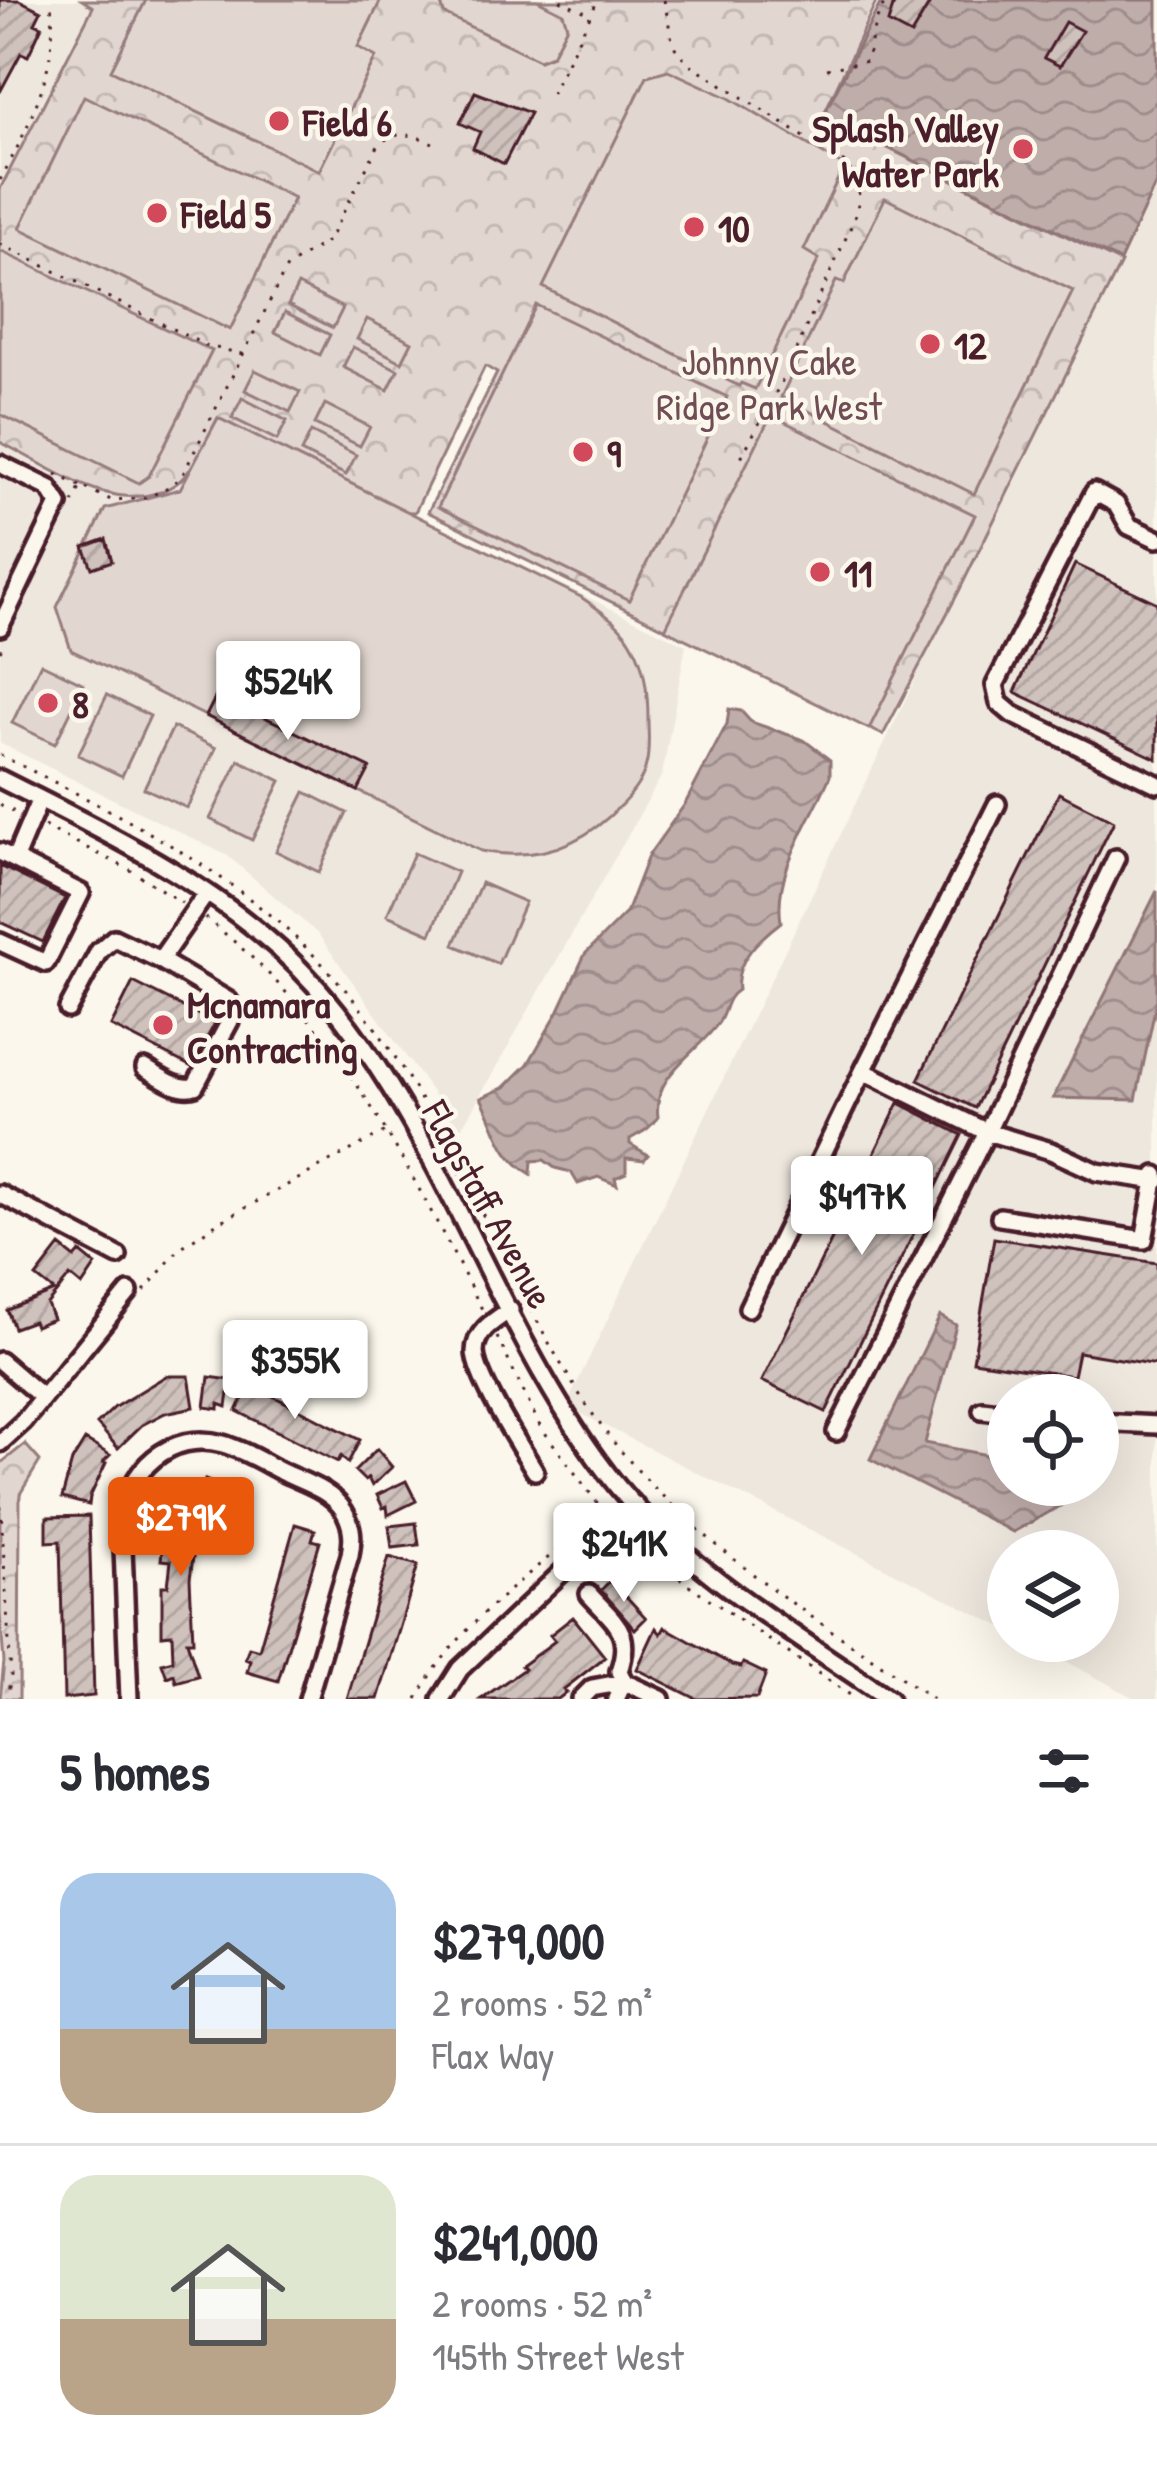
<!DOCTYPE html>
<html lang="en">
<head>
<meta charset="utf-8">
<style>
  :root { --surface:#fff; --page:#f7f7f7; --text:#2b2b33; --muted:#7c7c81; --line:#e1e1e2; --accent:#ea580c }
  body { margin:0; font-family:"Patrick Hand",sans-serif; background:var(--page); color:var(--text); height:100vh; display:flex; flex-direction:column; font-size:45px; white-space:nowrap }
  * { box-sizing:border-box; margin:0 }
  p { font-size:39px; color:var(--muted) }
  .icon { flex:none; width:66px; height:66px; fill:none; stroke:currentColor; stroke-width:2; stroke-linecap:round; stroke-linejoin:round }
  .map { position:relative; height:1699px; overflow:hidden }
  .sheet { display:flex; flex-direction:column; background:var(--surface); flex:1 }
  .sheet>* { flex:none }
  .tools { position:absolute; left:987px; top:1374px; display:grid; gap:24px }
  .tools a { display:grid; place-items:center; width:132px; height:132px; border-radius:50%; background:var(--surface); box-shadow:0 12px 48px #0002; font-size:60px }
  .price { position:absolute; translate:-50% -102px; padding:0 27px; border-radius:12px; background:#fff; color:#222; font-size:39px; line-height:78px; filter:drop-shadow(0 3px 6px #0008) }
  .price::after { content:''; position:absolute; left:50%; top:72px; width:36px; height:27px; margin-left:-18px; background:inherit; clip-path:polygon(0 0,100% 0,50% 100%) }
  .price.active { background:var(--accent); color:#fff }
  ul { padding:0; list-style:none }
  li { display:flex; align-items:center; gap:36px; height:300px; padding:0 60px }
  li+li { border-top:3px solid var(--line) }
  li span { display:grid; place-items:center; flex:none; width:336px; height:240px; border-radius:36px; color:#555 }
  li>.icon { margin-inline-start:auto }
  span .icon { width:144px; height:144px; fill:#fffc; stroke-width:1 }
  li b { font-size:51px }
  h2 { display:flex; justify-content:space-between; align-items:center; height:144px; padding:0 60px; font-size:51px }
  .map>svg:first-child { display:block }
  .built { fill:#eee7de; fill-rule:evenodd }
  .park { fill:url(#park-crowns); stroke:#967b7e; stroke-width:3 }
  .pitch { fill:#e2d7d0; stroke:#967b7e; stroke-width:3 }
  .water { fill:url(#water-waves); stroke:#907477; stroke-width:3 }
  .building { fill:url(#building-hatch); stroke:#4a1f2b; stroke-width:3 }
  .lines { fill:none; stroke-linecap:round; stroke-linejoin:round }
  .minor-casing { stroke:#4a1f2b; stroke-width:24 }
  .path { stroke:#4a1f2b; stroke-width:3; stroke-dasharray:3 9; stroke-linecap:butt }
  .minor { stroke:#fbf7ec; stroke-width:15 }
  .poi-dot { fill:#d1495b; stroke:#fbf7ec; stroke-width:4.5 }
  .labels { text-anchor:middle; dominant-baseline:central; stroke-width:9; stroke-linejoin:round; paint-order:stroke }
  .poi-label { font-size:39px; font-weight:bold; fill:#4a1f2b; stroke:#fbf7ec; text-anchor:start }
  .park-label { font-size:39px; fill:#704d54; stroke:#fbf7ec }
  .street-label { font-size:39px; fill:#4a1f2b; stroke:#fbf7ec }
</style>
</head>
<body>
<div class="map">
<svg width="1157" height="1699" viewBox="0 0 1157 1699">
  <defs>
    <pattern id="park-crowns" width="20" height="18" patternUnits="userSpaceOnUse" patternTransform="scale(3)"><rect width="20" height="18" fill="#e2d7d0"/><path d="M2 6a3 3 0 1 1 6 0M12 15a3 3 0 1 1 6 0" fill="none" stroke="#c3b8b3"/></pattern>
    <pattern id="water-waves" width="16" height="10" patternUnits="userSpaceOnUse" patternTransform="scale(3)"><rect width="16" height="10" fill="#bfadaa"/><path d="M0 5q4-4 8 0t8 0" fill="none" stroke="#9d8c8b"/></pattern>
    <pattern id="building-hatch" width="6" height="6" patternUnits="userSpaceOnUse" patternTransform="scale(3)"><rect width="6" height="6" fill="#cfc2bc"/><path d="M-1 1l2-2M0 6l6-6M5 7l2-2" fill="none" stroke="#b3a6a2"/></pattern>
  </defs>
  <rect width="100%" height="100%" fill="#fbf7ec"/>
  <filter id="ink" filterUnits="userSpaceOnUse"><feTurbulence type="fractalNoise" baseFrequency=".00833" numOctaves="2"/><feDisplacementMap in="SourceGraphic" scale="24" xChannelSelector="R" yChannelSelector="G"/><feConvolveMatrix kernelMatrix="1 2 1 2 8 2 1 2 1" color-interpolation-filters="sRGB"/></filter>
  <g filter="url(#ink)">
    <!-- built -->
    <path class="built" d="M0 0H82L93 7 0 189Z
      M1157 176V1699H1136L1029 1641H1098V1551H1008V1630L566 1406ZM1008 1395H1098V1485H1008Z
      M218 418 686 645 662 775 460 1131 318 934 228 856 0 743V442L112 497 179 482Z"/>
    <!-- park -->
    <path class="park" d="M82 0H877L823 116 1121 263 959 591 883 735 428 512 497 373 485 366 415 512H408L218 418C207 437 194 471 177 483 121 522 51 467 0 442V189L93 7Z
      M25 1444 40 1461 20 1494 19 1699H0L4 1662 0 1614V1464Z"/>
    <!-- pitch -->
    <path class="pitch" d="M146 0H381L358 47 376 57 319 171 111 70Z
      M440 0H537L563 13 567 26 552 55 539 60 444 14Z
      M668 70 729 98 844 166 804 250 819 259 755 389 741 383 739 386 543 287 647 76Z
      M84 96 294 198 230 330 20 228Z
      M885 198 1073 291 974 494 781 397 836 281 844 283Z
      M0 251 212 351 149 476 139 483 0 414Z
      M298 285 343 308 333 328 288 305Z
      M536 305 727 397 629 600 438 507Z
      M285 312 330 335 320 355 275 332Z
      M367 319 412 342 402 362 357 339Z
      M353 347 398 370 388 390 343 367Z
      M255 370 300 392 290 412 245 390Z
      M242 398 287 421 277 440 232 418Z
      M325 404 370 427 360 446 315 424Z
      M771 415 975 515 869 729 665 629Z
      M218 418 581 597C601 611 623 625 634 647 646 669 648 695 648 719 648 733 650 752 646 765 643 779 632 794 622 804 583 846 537 862 481 851L71 650 57 607 105 509 180 489Z
      M311 432 356 455 346 475 301 452Z
      M41 663 84 684 55 744 12 723Z
      M107 695 150 716 122 776 78 755Z
      M173 727 216 748 187 808 144 788Z
      M239 760 281 781 252 840 210 819Z
      M305 792 347 813 319 872 276 851Z
      M414 853 457 872 431 934 387 915Z
      M481 883 525 902 498 964 454 945Z"/>
    <!-- water -->
    <path class="water" d="M882 0H1157V181L1120 261 823 116Z
      M729 709 741 711 751 722 804 740 830 760V776C811 822 773 870 781 922 760 938 734 961 738 990 725 998 727 1009 719 1022 698 1053 652 1074 658 1117 649 1130 642 1132 630 1139V1144L648 1155 644 1160 626 1158V1173L615 1178 617 1185 598 1177 578 1184 571 1172 555 1168 544 1160 532 1161 531 1174C499 1155 497 1127 481 1098L505 1087 528 1064 559 1010 585 954 626 913 648 856 685 804 727 724Z
      M1157 891V999L1136 1100 1053 1098Z
      M940 1316 956 1325 925 1443 1008 1459V1485H1087L1089 1490 1013 1532 870 1459Z"/>
    <!-- building -->
    <path class="building" d="M0 0H19L41 11 35 23 42 26 28 56 21 53 0 92Z
      M895 0 930 3 911 35 888 23Z
      M1065 22 1082 31 1060 66 1044 58Z
      M475 92 530 113 504 164 473 148 480 132 460 123Z
      M106 539 112 561 92 568 84 547Z
      M1075 564 1157 603V759L1015 692Z
      M217 694 370 768 358 791 206 716Z
      M1059 793 1114 821 975 1108 918 1080Z
      M0 866 65 898 43 942 0 922Z
      M133 982 215 1023 192 1067 111 1026Z
      M899 1103 962 1135 826 1412 762 1381Z
      M994 1238 1157 1263V1365L1078 1352 1073 1376 973 1361Z
      M60 1246 75 1258 80 1252 96 1265 82 1286 70 1276 47 1304 53 1319 35 1326 33 1321 14 1328 7 1310 54 1291 36 1277Z
      M254 1375 275 1386 271 1395 360 1440 348 1463 341 1456 338 1462 237 1411Z
      M166 1376H189L194 1407 165 1413 142 1425 118 1448 97 1424 115 1407Z
      M209 1377 231 1380 227 1407 219 1404V1409L205 1407Z
      M85 1440 110 1455 103 1462 106 1463 90 1497 89 1505 62 1498 72 1461Z
      M377 1449 392 1467 372 1486 368 1478 365 1481 355 1471Z
      M205 1480 217 1485 184 1549 194 1550 190 1579 193 1641H187L198 1676 176 1682 174 1674 167 1677 162 1663 173 1660 172 1634 162 1635V1586H168L171 1561 161 1560 164 1530 159 1527 165 1515 173 1519 187 1498 181 1495 187 1482 201 1488Z
      M406 1481 416 1501 388 1515 387 1506 383 1508 377 1495Z
      M89 1516 94 1696 64 1699 60 1541 47 1542V1517Z
      M416 1523 419 1545 392 1548 389 1526Z
      M295 1524 315 1530 312 1540 320 1542 278 1681 247 1672 250 1660 245 1658 249 1647 259 1650Z
      M389 1557 418 1565 402 1620 378 1699H347Z
      M611 1580 646 1618 635 1629 601 1590Z
      M573 1617 605 1657 564 1689 567 1692 558 1699H481L524 1669 521 1666 555 1641 550 1635Z
      M665 1627 732 1665 741 1667 743 1663 766 1674 757 1698 697 1699 637 1669 656 1628 661 1634Z"/>
    <g class="lines">
      <!-- minor casing -->
      <g class="minor-casing">
        <path id="minor" d="M0 464 49 488 59 504 0 627
          M1157 539 1129 526 1116 504 1094 492 995 685 999 703 1012 714 1157 784
          M0 779C97 828 197 875 279 949 434 1089 487 1325 617 1486 685 1569 801 1638 889 1699
          M0 852 81 893 46 963 0 942
          M15 858 40 799
          M1116 858 987 1132 1051 1151 1097 1172 1157 1181
          M68 1009 99 951 114 938 160 960
          M145 1068C159 1076 179 1092 195 1086L230 1021 233 1010 229 1001 160 960 206 894
          M0 1194 118 1256
          M1000 1217 1144 1240 1156 1175
          M748 1308 863 1071
          M510 1310C495 1320 475 1331 475 1352 476 1378 520 1446 535 1471
          M0 1361 41 1396
          M982 1410 1008 1413
          M1098 1422 1157 1425
          M836 1432 987 1132 863 1071 997 804
          M0 1443 23 1422 129 1292
          M589 1594C615 1623 633 1631 619 1671L624 1682 661 1699
          M129 1699 122 1523C125 1471 171 1429 223 1444 244 1450 263 1462 282 1472 303 1482 331 1490 344 1511 353 1526 353 1539 350 1555L308 1699
          M441 1699 460 1669 634 1504
          M581 1699 592 1688 624 1682 616 1699"/>
      </g>
      <!-- path -->
      <path class="path" d="M560 0 590 14
        M664 0 673 45 687 62 848 165 860 197 853 222 782 381 738 463
        M827 69 867 61 875 23 886 0
        M551 94 598 0
        M0 180C29 128 62 59 50 0
        M0 244 207 346 243 354
        M56 474 80 486
        M73 503 81 486 111 500 147 498 172 485 183 474 287 267 329 240 378 146C394 129 413 134 433 143
        M0 651 5 641
        M0 755C147 828 278 892 376 1029 415 1083 444 1143 476 1202 519 1282 558 1374 616 1445 703 1551 821 1623 933 1699
        M0 805 19 814
        M44 826 132 871 182 903
        M205 918C338 1018 409 1169 484 1313
        M144 1291 180 1248 216 1224 384 1132
        M497 1337 540 1426 604 1512
        M0 1494 11 1675 7 1699
        M626 1529 683 1581 856 1699
        M417 1699C457 1622 536 1571 600 1514"/>
      <!-- minor -->
      <use href="#minor" class="minor"/>
    </g>
  </g>
  <!-- markers -->
  <g class="poi-dot">
    <circle cx="279" cy="121" r="12"/>
    <circle cx="1023" cy="149" r="12"/>
    <circle cx="157" cy="213" r="12"/>
    <circle cx="694" cy="227" r="12"/>
    <circle cx="930" cy="344" r="12"/>
    <circle cx="583" cy="452" r="12"/>
    <circle cx="820" cy="572" r="12"/>
    <circle cx="48" cy="703" r="12"/>
    <circle cx="163" cy="1025" r="12"/>
  </g>
  <g class="labels">
    <!-- poi labels -->
    <g class="poi-label">
      <text x="303" y="121">Field 6</text>
      <text x="999" y="127" text-anchor="end">Splash Valley<tspan x="999" dy="45">Water Park</tspan></text>
      <text x="181" y="213">Field 5</text>
      <text x="718" y="227">10</text>
      <text x="954" y="344">12</text>
      <text x="607" y="452">9</text>
      <text x="844" y="572">11</text>
      <text x="72" y="703">8</text>
      <text x="187" y="1003">Mcnamara<tspan x="187" dy="45">Contracting</tspan></text>
    </g>
    <!-- park labels -->
    <g class="park-label">
      <text x="769" y="360">Johnny Cake<tspan x="769" dy="45">Ridge Park West</tspan></text>
    </g>
    <!-- street labels -->
    <g class="street-label">
      <text transform="translate(489 1204) rotate(61)">Flagstaff Avenue</text>
    </g>
  </g>
</svg>
<div class="tools">
<a><svg class="icon" aria-label="locate" viewBox="0 0 24 24"><circle cx="12" cy="12" r="6"/><path d="M12 2v4M12 18v4M2 12h4M18 12h4"/></svg></a>
<a><svg class="icon" aria-label="layers" viewBox="0 0 24 24"><path d="M12 4l9 5-9 5-9-5zM3 14l9 5 9-5"/></svg></a>
</div>
<b class="price" style="left:288px;top:743px">$524K</b>
<b class="price" style="left:862px;top:1258px">$417K</b>
<b class="price" style="left:295px;top:1422px">$355K</b>
<b class="price active" style="left:181px;top:1579px">$279K</b>
<b class="price" style="left:624px;top:1605px">$241K</b>
</div>
<section class="sheet">
<h2>5 homes<svg class="icon" aria-label="filters" viewBox="0 0 24 24"><path d="M4 7h16M4 17h16"/><circle cx="9" cy="7" r="2"/><circle cx="15" cy="17" r="2"/></svg></h2>
<ul>
<li><span style="background:linear-gradient(#a9c7e8 65%,#b9a48a 0)"><svg class="icon" aria-label="home" viewBox="0 0 24 24"><path d="M3 11l9-7 9 7M6 9v11h12V9"/></svg></span><div><b>$279,000</b><p>2 rooms · 52 m²</p><p>Flax Way</p></div></li>
<li><span style="background:linear-gradient(#dfe7d0 60%,#b9a48a 0)"><svg class="icon" aria-label="home" viewBox="0 0 24 24"><path d="M3 11l9-7 9 7M6 9v11h12V9"/></svg></span><div><b>$241,000</b><p>2 rooms · 52 m²</p><p>145th Street West</p></div></li>
</ul>
</section>
</body>
</html>
